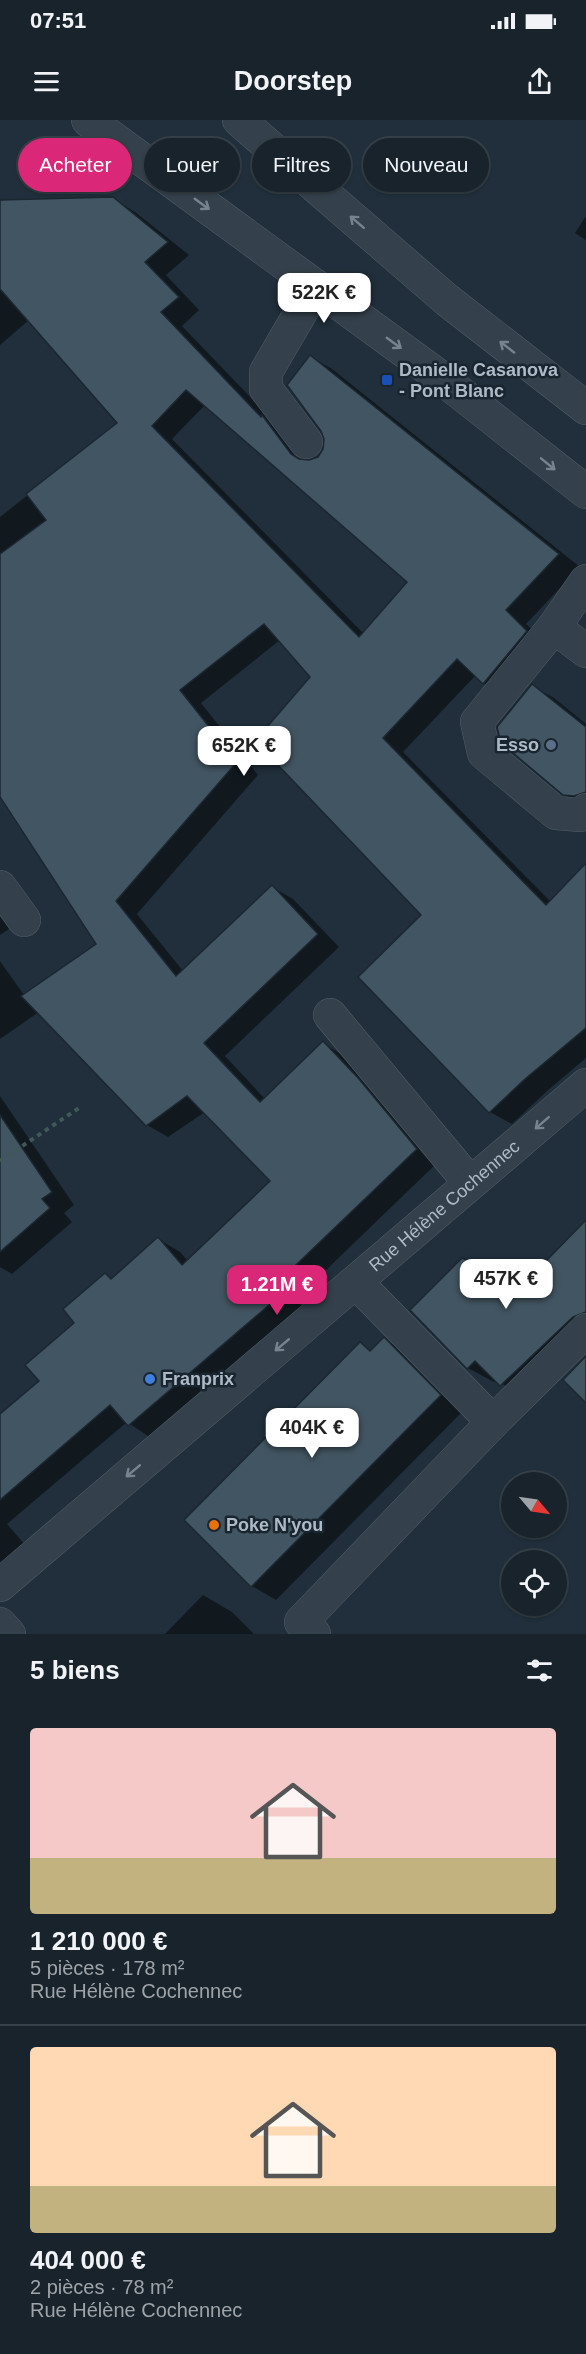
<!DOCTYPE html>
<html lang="fr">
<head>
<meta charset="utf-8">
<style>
  :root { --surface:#18232c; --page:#212b34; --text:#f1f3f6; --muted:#9fa4a9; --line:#364048; --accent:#db2777 }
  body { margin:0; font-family:Arial,sans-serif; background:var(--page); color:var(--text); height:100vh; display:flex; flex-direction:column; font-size:22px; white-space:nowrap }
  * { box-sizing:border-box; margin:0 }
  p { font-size:20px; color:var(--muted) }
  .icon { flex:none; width:33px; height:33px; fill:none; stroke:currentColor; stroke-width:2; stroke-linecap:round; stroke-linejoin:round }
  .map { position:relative; height:1514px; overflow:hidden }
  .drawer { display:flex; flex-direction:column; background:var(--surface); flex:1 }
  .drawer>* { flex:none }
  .guide { position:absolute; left:18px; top:18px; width:550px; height:54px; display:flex; gap:12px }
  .needle { width:39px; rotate:119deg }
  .tools { position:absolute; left:501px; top:1352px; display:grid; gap:12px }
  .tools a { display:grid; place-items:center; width:66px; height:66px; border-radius:50%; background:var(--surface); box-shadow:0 2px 4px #0004,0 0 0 2px var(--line); font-size:30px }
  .price { position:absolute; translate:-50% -51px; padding:0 14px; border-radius:12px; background:#fff; color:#222; font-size:20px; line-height:39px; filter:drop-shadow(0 2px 3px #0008) }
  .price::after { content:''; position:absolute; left:50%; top:36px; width:18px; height:14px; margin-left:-9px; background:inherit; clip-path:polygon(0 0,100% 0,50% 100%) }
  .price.current { background:var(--accent); color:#fff }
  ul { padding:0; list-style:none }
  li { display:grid; align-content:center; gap:12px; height:318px; padding:0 30px }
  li+li { border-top:2px solid var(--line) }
  li span { display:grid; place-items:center; height:186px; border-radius:6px; color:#555 }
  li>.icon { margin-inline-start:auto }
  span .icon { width:108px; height:108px; fill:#fffc; stroke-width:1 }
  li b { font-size:26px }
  h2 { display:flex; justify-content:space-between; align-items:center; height:72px; padding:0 30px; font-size:26px }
  .pill { padding:0 21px; border-radius:27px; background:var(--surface); box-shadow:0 2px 4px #0004,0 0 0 2px var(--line); font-size:21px; line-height:54px }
  .pill.current { background:var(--accent); color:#fff }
  .status { display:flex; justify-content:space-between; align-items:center; height:42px; padding:0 30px; background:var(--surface); direction:ltr }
  .status svg { height:16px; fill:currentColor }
  header { display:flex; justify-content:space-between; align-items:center; height:78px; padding:0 30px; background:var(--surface); font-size:27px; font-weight:600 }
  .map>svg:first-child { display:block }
  .shadow { fill:#0007; fill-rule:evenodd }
  .building { fill:#425562; stroke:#1b2731; stroke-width:1.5; fill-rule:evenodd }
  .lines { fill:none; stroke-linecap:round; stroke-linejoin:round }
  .minor-casing { stroke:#515e69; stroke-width:34 }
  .path { stroke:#405858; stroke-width:4; stroke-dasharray:4.5 4.5; stroke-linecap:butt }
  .minor { stroke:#34404b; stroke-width:33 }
  .oneway { stroke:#77848f }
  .transit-dot { fill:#1a4fb4; stroke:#19252f; stroke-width:2 }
  .service-dot { fill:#5c6f8a; stroke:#19252f; stroke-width:2 }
  .shop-dot { fill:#3f7fe0; stroke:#19252f; stroke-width:2 }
  .food-dot { fill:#e8710a; stroke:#19252f; stroke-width:2 }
  .labels { text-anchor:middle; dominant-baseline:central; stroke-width:5; stroke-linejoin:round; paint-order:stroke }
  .poi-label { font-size:18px; font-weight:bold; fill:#aebbc7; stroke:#19252f; text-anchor:start }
  .street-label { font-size:18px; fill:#aebbc7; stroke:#19252f }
</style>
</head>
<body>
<div class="status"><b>07:51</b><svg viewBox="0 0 49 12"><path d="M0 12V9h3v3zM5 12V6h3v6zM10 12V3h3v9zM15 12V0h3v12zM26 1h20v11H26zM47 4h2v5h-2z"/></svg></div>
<header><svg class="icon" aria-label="menu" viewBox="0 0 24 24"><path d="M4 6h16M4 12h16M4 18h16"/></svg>Doorstep<svg class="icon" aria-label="share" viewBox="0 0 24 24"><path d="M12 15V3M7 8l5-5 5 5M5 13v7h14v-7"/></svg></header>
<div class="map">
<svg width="586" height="1514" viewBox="0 0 586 1514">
  <rect width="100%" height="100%" fill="#202f3b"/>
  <!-- shadow -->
  <path class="shadow" d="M113 79 135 92 189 135 166 155 199 190 182 206 279 307 284 310 309 342 319 338 325 329 326 319 311 237 332 249 580 447 526 504 548 524 506 576 484 563 476 555 403 632 551 782 586 745V938L547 971 512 1004 490 992 360 857 423 795 312 557 280 520 201 583 258 655 137 794 183 851 272 767 293 779 339 827 225 936 265 979 323 923 344 936 438 1042 295 1180 303 1187 151 1318 127 1302 7 1404 26 1426 0 1448V1296L41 1261 105 1154 113 1159 158 1119 180 1132 188 1141 273 1062 205 992 168 1017 147 1005 39 892 0 919V841L24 875 98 825 0 672V397L119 303 29 200 0 225V81ZM205 285 409 462 364 514 172 319Z
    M586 96V120L575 113Z
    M532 566 554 578 586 604V686L564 674Z
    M0 795 9 809 0 815Z
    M0 976 74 1085 64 1093 72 1102 12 1154 0 1147Z
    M586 1102V1223L527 1279 496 1260 494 1262 468 1248 477 1146 503 1162 516 1174Z
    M384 1219 408 1233 464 1290 276 1480 252 1466 360 1224 372 1231Z
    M203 1475 232 1492 254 1514H165Z"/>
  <!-- building -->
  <path class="building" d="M113 77 168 122 145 142 179 177 161 192 261 297 262 295 291 334 299 339 309 340 318 337 323 329 324 319 321 311 287 265 310 235 559 434 506 490 527 511 483 564 457 539 383 618 546 785 586 743V908L525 959 489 993 358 857 421 795 255 621 310 557 264 504 180 570 237 642 116 781 176 856 272 765 318 814 204 923 260 982 323 921 359 959 417 1029 274 1166 282 1174 128 1306 110 1285 0 1380V1294L39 1261 25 1245 74 1203 63 1189 105 1153 111 1159 158 1117 182 1145 270 1061 187 976 146 1006 21 876 96 824 0 677V434L46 400 26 374 117 303 0 169V80ZM186 270 407 462 359 517 152 306Z
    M532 564 586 607V672L574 676 563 675 501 623 497 607Z
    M0 995 52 1072 42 1079 50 1088 0 1132Z
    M586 1100V1192L573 1197 500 1266 475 1241 467 1249 410 1190 462 1138 478 1145 510 1178Z
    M384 1217 441 1275 251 1467 184 1400 360 1222 370 1231Z
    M586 1236V1283L563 1260Z"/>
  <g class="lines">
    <!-- minor casing -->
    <g class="minor-casing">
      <g id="minor">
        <path d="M88 0 440 257 586 372"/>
        <path d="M239 0 447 180 586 288"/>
        <path d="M306 322 266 269V252L316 166"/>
        <path d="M586 461 554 507 477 602 484 633 556 693 580 695 586 690"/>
        <path d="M554 507 586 531"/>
        <path d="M0 767 24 800"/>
        <path d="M330 895 470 1063"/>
        <path d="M493 1302 586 1210"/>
        <path id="s1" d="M0 1465 586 965"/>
        <path d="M0 1504 9 1514"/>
        <path d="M314 1514 301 1502 493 1302 356 1162"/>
      </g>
    </g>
    <!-- path -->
    <path class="path" d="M0 1041 79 988"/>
    <!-- minor -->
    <use href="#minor" class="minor"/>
  </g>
  <!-- one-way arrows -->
  <defs><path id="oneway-shaft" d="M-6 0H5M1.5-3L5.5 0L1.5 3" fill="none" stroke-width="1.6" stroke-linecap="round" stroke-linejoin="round" transform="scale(1.5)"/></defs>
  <g class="oneway">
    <use href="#oneway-shaft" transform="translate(202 84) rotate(36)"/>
    <use href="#oneway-shaft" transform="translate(357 102) rotate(-139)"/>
    <use href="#oneway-shaft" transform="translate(394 223) rotate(36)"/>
    <use href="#oneway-shaft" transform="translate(507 227) rotate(-142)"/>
    <use href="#oneway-shaft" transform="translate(548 344) rotate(39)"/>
    <use href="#oneway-shaft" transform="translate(542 1003) rotate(139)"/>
    <use href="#oneway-shaft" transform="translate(282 1225) rotate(140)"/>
    <use href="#oneway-shaft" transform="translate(133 1351) rotate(140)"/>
  </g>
  <!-- markers -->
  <rect class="transit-dot" x="381" y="254" width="12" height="12" rx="3"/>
  <circle class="service-dot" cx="551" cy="625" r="6"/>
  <circle class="shop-dot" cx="150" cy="1259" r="6"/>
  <circle class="food-dot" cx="214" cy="1405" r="6"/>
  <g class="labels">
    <!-- poi labels -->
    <g class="poi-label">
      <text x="399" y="250">Danielle Casanova<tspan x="399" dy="21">- Pont Blanc</tspan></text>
      <text x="539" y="625" text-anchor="end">Esso</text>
      <text x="162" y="1259">Franprix</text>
      <text x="226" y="1405">Poke N'you</text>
    </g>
    <!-- street labels -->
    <g class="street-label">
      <text stroke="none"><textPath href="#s1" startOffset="584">Rue Hélène Cochennec</textPath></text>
    </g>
  </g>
</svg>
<div class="tools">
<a><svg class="needle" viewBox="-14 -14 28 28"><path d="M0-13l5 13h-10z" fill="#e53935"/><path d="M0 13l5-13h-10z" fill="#9fa4a9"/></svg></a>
<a><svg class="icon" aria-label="locate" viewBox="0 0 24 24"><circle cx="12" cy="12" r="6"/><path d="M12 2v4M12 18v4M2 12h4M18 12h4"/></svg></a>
</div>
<b class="price" style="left:324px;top:204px">522K €</b>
<b class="price" style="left:244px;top:657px">652K €</b>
<b class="price" style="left:506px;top:1190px">457K €</b>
<b class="price current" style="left:277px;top:1196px">1.21M €</b>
<b class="price" style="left:312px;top:1339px">404K €</b>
<div class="guide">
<a class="pill current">Acheter</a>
<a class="pill">Louer</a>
<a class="pill">Filtres</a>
<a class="pill">Nouveau</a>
</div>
</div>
<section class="drawer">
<h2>5 biens<svg class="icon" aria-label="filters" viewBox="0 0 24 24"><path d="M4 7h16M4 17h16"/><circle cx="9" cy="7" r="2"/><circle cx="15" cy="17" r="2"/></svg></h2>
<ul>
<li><span style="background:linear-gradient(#f6c9c9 70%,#c2b280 0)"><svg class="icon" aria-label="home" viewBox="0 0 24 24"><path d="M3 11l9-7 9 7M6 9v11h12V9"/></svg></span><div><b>1 210 000 €</b><p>5 pièces · 178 m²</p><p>Rue Hélène Cochennec</p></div></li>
<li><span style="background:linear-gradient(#ffd9b3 75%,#c2b280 0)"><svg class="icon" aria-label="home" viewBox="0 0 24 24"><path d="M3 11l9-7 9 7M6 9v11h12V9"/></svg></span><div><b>404 000 €</b><p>2 pièces · 78 m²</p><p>Rue Hélène Cochennec</p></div></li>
</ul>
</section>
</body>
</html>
